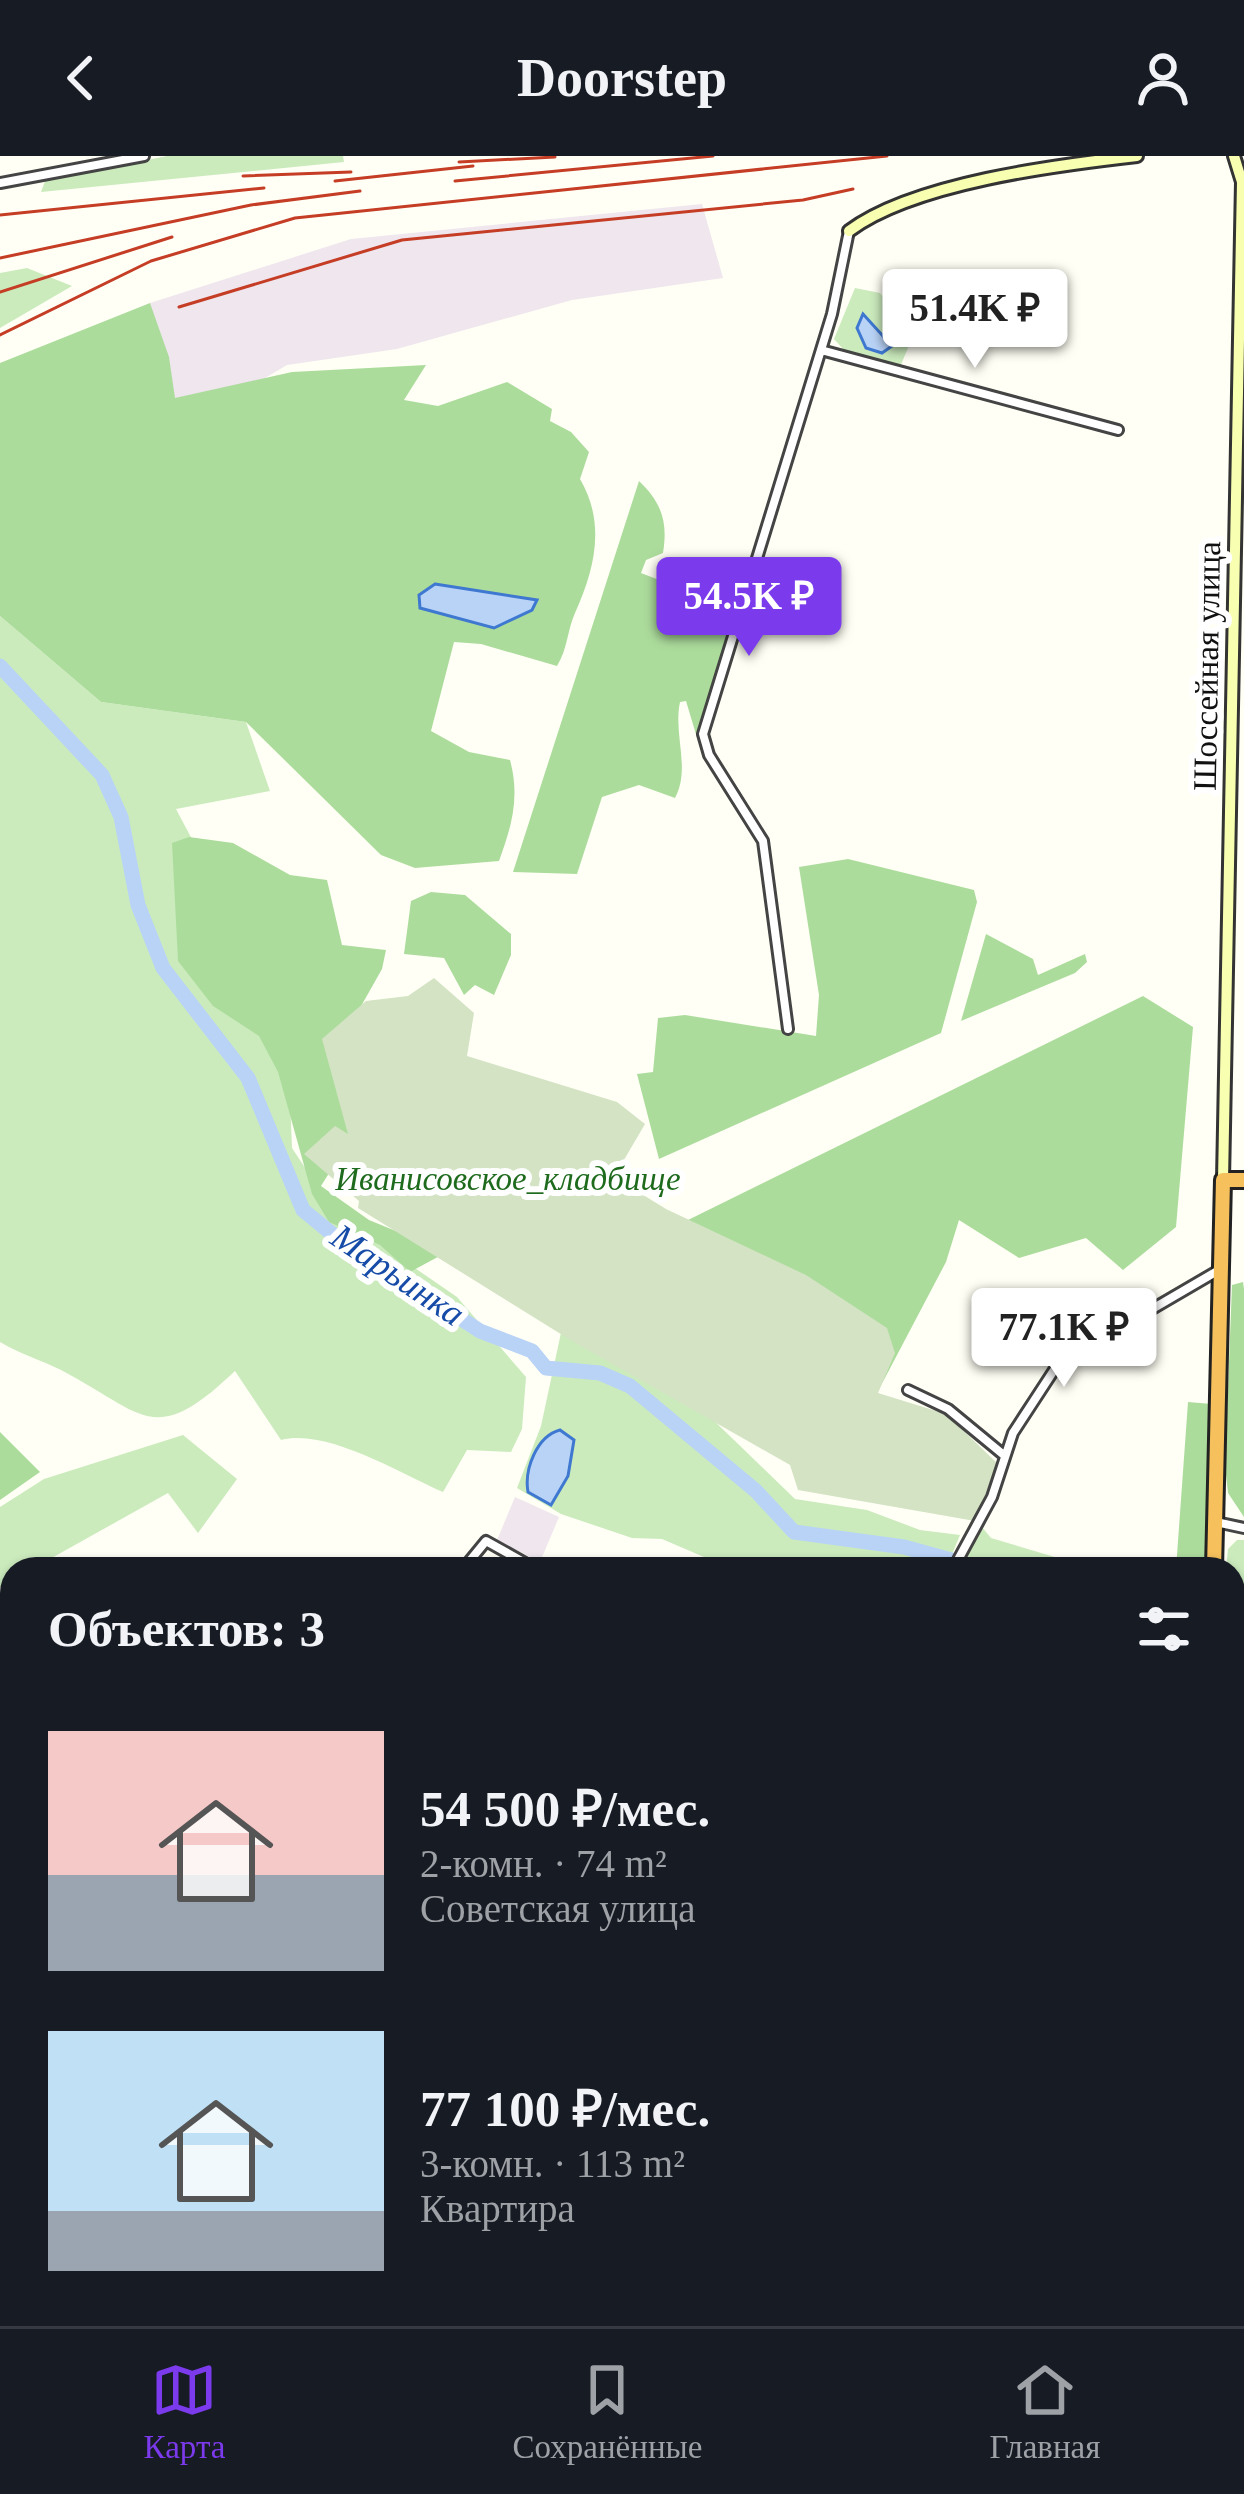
<!DOCTYPE html>
<html lang="ru">
<head>
<meta charset="utf-8">
<style>
  :root { --surface:#171b24; --page:#242831; --text:#f1f3f6; --muted:#9ea1a6; --line:#363941; --accent:#7c3aed }
  body { margin:0; font-family:"Times New Roman",serif; background:var(--page); color:var(--text); height:100vh; display:flex; flex-direction:column; font-size:45px; white-space:nowrap }
  * { box-sizing:border-box; margin:0 }
  p { font-size:39px; color:var(--muted) }
  .icon { flex:none; width:66px; height:66px; fill:none; stroke:currentColor; stroke-width:2; stroke-linecap:round; stroke-linejoin:round }
  .map { position:relative; flex:1; overflow:hidden }
  .panel { position:absolute; left:0px; top:1401px; width:1245px; height:771px; display:flex; flex-direction:column; background:var(--surface); border-radius:36px 36px 0 0; box-shadow:0 3px 9px #0004 }
  .panel>* { flex:none }
  .price { position:absolute; translate:-50% -102px; padding:0 27px; border-radius:12px; background:#fff; color:#222; font-size:39px; line-height:78px; filter:drop-shadow(0 3px 6px #0008) }
  .price::after { content:''; position:absolute; left:50%; top:72px; width:36px; height:27px; margin-left:-18px; background:inherit; clip-path:polygon(0 0,100% 0,50% 100%) }
  .price.on { background:var(--accent); color:#fff }
  ul { padding:0; list-style:none }
  li { display:flex; align-items:center; gap:36px; height:300px; padding:0 48px }
  li span { display:grid; place-items:center; flex:none; width:336px; height:240px; border-radius:0px; color:#555 }
  li>.icon { margin-inline-start:auto }
  span .icon { width:144px; height:144px; fill:#fffc; stroke-width:1 }
  li b { font-size:51px }
  h2 { display:flex; justify-content:space-between; align-items:center; height:144px; padding:0 48px; font-size:51px }
  header { display:flex; justify-content:space-between; align-items:center; height:156px; padding:0 48px; background:var(--surface); font-size:54px; font-weight:700 }
  .tabs { display:flex; justify-content:space-around; align-items:center; height:168px; border-top:3px solid var(--line); background:var(--surface); font-size:33px; color:var(--muted) }
  .tabs a { display:grid; justify-items:center; gap:6px }
  .tabs .on { color:var(--accent) }
  .map>svg:first-child { display:block }
  .industrial { fill:#efe6ee }
  .green { fill:#cbebbd }
  .forest { fill:#acdc9c }
  .cemetery { fill:#d3e3c4 }
  .water { fill:#b9d3f7; stroke:#3e78d0; stroke-width:3 }
  .lines { fill:none; stroke-linecap:round; stroke-linejoin:round }
  .stream { stroke:#3e78d0; stroke-width:3 }
  .river { stroke:#b9d3f7; stroke-width:15 }
  .street-casing { stroke:#444; stroke-width:14 }
  .secondary-casing { stroke:#333; stroke-width:16 }
  .highway-casing { stroke:#222; stroke-width:20 }
  .street { stroke:#fff; stroke-width:8 }
  .secondary { stroke:#f8ffb0; stroke-width:10 }
  .highway { stroke:#f6c15c; stroke-width:14 }
  .rail { stroke:#c53d25; stroke-width:3 }
  .labels { text-anchor:middle; dominant-baseline:central; stroke-width:12; stroke-linejoin:round; paint-order:stroke }
  .street-label { font-size:33px; fill:#111; stroke:#fff }
  .park-label { font-size:33px; font-style:italic; fill:#1f6b1e; stroke:#fff }
  .water-label { font-size:36px; font-style:italic; fill:#164ba7; stroke:#fff }
</style>
</head>
<body>
<header><svg class="icon" aria-label="back" viewBox="0 0 24 24"><path d="M15 5l-7 7 7 7"/></svg>Doorstep<svg class="icon" aria-label="person" viewBox="0 0 24 24"><circle cx="12" cy="8" r="4"/><path d="M4 21q1-7 8-7t8 7"/></svg></header>
<div class="map">
<svg width="1244" height="2170" viewBox="0 0 1244 2170">
  <rect width="100%" height="100%" fill="#fffff5"/>
  <!-- industrial -->
  <path class="industrial" d="M702 48 723 122 572 144 397 193 287 209 255 228 174 243 150 147 351 83Z
    M515 1341 559 1361 540 1406 497 1384Z"/>
  <!-- green -->
  <path class="green" d="M167 0H343L344 6 41 36 45 25Z
    M27 112 72 130 0 172V117Z
    M855 132 880 137 913 180 900 211 843 193 834 183Z
    M0 460 101 546 246 566 270 635 176 653 220 736 288 892 292 992 335 1057 457 1141 526 1221 522 1273 511 1296 467 1294 443 1336C399 1317 327 1272 281 1284L235 1215C153 1293 145 1258 61 1214 41 1204 20 1198 0 1186Z
    M562 1172 705 1256 795 1343 867 1354 920 1374 960 1379 946 1413H879L860 1406 851 1413H732L662 1383 632 1382 561 1358 517 1332 541 1270Z
    M183 1279 237 1323 198 1377 168 1337 32 1413H12V1424L0 1431V1351L44 1323Z
    M981 1370 991 1382 1095 1413H961Z
    M1237 1384H1244V1936L1233 1935V1413H1226L1228 1393Z
    M12 1831V1909L0 1929V1832Z
    M1244 2112V2170H1215V2160H1233V2129Z
    M399 2160H460L463 2170H402Z
    M682 2160H1085L1071 2170 1048 2162 1041 2170H676Z"/>
  <!-- forest -->
  <path class="forest" d="M150 147 169 201 175 242 292 216 426 209 404 244 438 250 507 226 552 253 550 265 571 276 589 296 580 323C606 367 595 413 575 457 567 475 568 492 557 510L481 488 454 486 431 575 469 596 510 604C520 641 512 669 499 705L415 712 381 699 246 566 101 546 0 460V207Z
    M639 325C662 347 668 366 663 397L646 404 641 417 716 446 732 461 698 585 686 545 680 546C673 579 691 612 675 642L639 629 602 641 577 718 513 716Z
    M189 681 233 687 290 719 327 724 342 789 386 794 382 813 351 868 401 902 321 1030 369 1064 447 1096 410 1116 380 1089 329 1066 312 1038 278 916 259 880 213 850 178 805 172 687Z
    M848 703 974 734 977 746 941 877 659 1003 637 918 653 916 658 862 685 859 816 880 819 839 799 711Z
    M431 736 465 739 511 778V799L494 839 475 829 464 839 444 802 404 798 411 745Z
    M986 778 1033 803 1038 819 1085 798 1087 806 1075 817 961 865Z
    M1143 840 1193 871 1176 1071 1123 1114 1086 1082 1019 1102 959 1064 946 1106 877 1237 643 1193 573 1186 632 1099 686 1065Z
    M1243 1126 1244 1133V1361L1228 1337 1225 1309 1232 1129Z
    M1188 1246 1212 1248 1206 1413H1176Z
    M0 1276 40 1316 0 1344Z
    M12 1922V2160H399L402 2170H0V1931Z
    M461 2160H515L531 2170H463Z
    M551 2160H674L669 2170H565Z
    M1143 2160H1186L1193 2170H1123Z"/>
  <!-- cemetery -->
  <path class="cemetery" d="M434 822 474 857 467 900 617 946 645 968 614 1021 666 1053 806 1119 887 1172 895 1197 878 1237 946 1258 998 1308 975 1365 798 1334 790 1309 572 1185 358 1052 359 1045 304 998 335 970 348 978 322 883 366 845 408 840Z"/>
  <!-- water -->
  <path class="water" d="M863 158 892 190 882 197 866 192 857 172Z
    M435 428 537 444 532 454 494 472 420 452 419 439Z
    M560 1274 574 1284 568 1320 551 1349 528 1336C524 1313 537 1280 560 1274Z"/>
  <g class="lines">
    <!-- stream -->
    <path class="stream" d="M1233 1609 1244 1618"/>
    <!-- river -->
    <path class="river" d="M0 510 102 619 121 661 138 749 163 812 248 922 303 1054 337 1082 480 1175 532 1195 546 1212 600 1217 630 1230 756 1335 794 1376 904 1391 984 1413"/>
    <!-- street casing -->
    <g class="street-casing">
      <path id="street" d="M0 27 144 0
        M821 194 1118 274
        M788 873 763 685 709 599 703 578 832 158 849 75
        M908 1234 948 1253 1005 1300
        M1216 1366 1244 1372
        M463 1413 486 1385 536 1413
        M953 1413 992 1341 1013 1277 1058 1208 1219 1114
        M1233 2087 1244 2082
        M534 2160 551 2170
        M1103 2170 1121 2160"/>
    </g>
    <!-- secondary casing -->
    <g class="secondary-casing">
      <path id="secondary" d="M849 75C913 27 1057 9 1137 0
        M1223 1024 1242 26 1234 0"/>
    </g>
    <!-- highway casing -->
    <g class="highway-casing">
      <path id="highway" d="M1214 1413 1223 1024H1244
        M1204 2170 1205 2160"/>
    </g>
    <!-- street -->
    <use href="#street" class="street"/>
    <!-- secondary -->
    <use href="#secondary" class="secondary"/>
    <!-- highway -->
    <use href="#highway" class="highway"/>
    <!-- rail -->
    <path class="rail" d="M459 6 555 1
      M243 20 351 16
      M335 25 473 10
      M455 25 713 0
      M0 59 264 32
      M0 102 251 49 360 35
      M0 136 172 81
      M179 151 402 84 803 44 853 33
      M0 179 151 105 295 62 887 0"/>
  </g>
  <g class="labels">
    <!-- street labels -->
    <g class="street-label">
      <text transform="translate(1207 510) rotate(-89)">Шоссейная улица</text>
    </g>
    <!-- park labels -->
    <g class="park-label">
      <text x="508" y="1023">Иванисовское_кладбище</text>
    </g>
    <!-- water labels -->
    <g class="water-label">
      <text transform="translate(398 1119) rotate(34)">Марьинка</text>
    </g>
  </g>
</svg>
<b class="price" style="left:975px;top:215px">51.4K ₽</b>
<b class="price on" style="left:749px;top:503px">54.5K ₽</b>
<b class="price" style="left:1064px;top:1234px">77.1K ₽</b>
<section class="panel">
<h2>Объектов: 3<svg class="icon" aria-label="filters" viewBox="0 0 24 24"><path d="M4 7h16M4 17h16"/><circle cx="9" cy="7" r="2"/><circle cx="15" cy="17" r="2"/></svg></h2>
<ul>
<li><span style="background:linear-gradient(#f6c9c9 60%,#9aa5b1 0)"><svg class="icon" aria-label="home" viewBox="0 0 24 24"><path d="M3 11l9-7 9 7M6 9v11h12V9"/></svg></span><div><b>54 500 ₽/мес.</b><p>2-комн. · 74 m²</p><p>Советская улица</p></div></li>
<li><span style="background:linear-gradient(#bfe0f5 75%,#9aa5b1 0)"><svg class="icon" aria-label="home" viewBox="0 0 24 24"><path d="M3 11l9-7 9 7M6 9v11h12V9"/></svg></span><div><b>77 100 ₽/мес.</b><p>3-комн. · 113 m²</p><p>Квартира</p></div></li>
</ul>
</section>
</div>
<nav class="tabs">
<a class="on"><svg class="icon" aria-label="map" viewBox="0 0 24 24"><path d="M3 6l6-2 6 2 6-2v14l-6 2-6-2-6 2zM9 4v14M15 6v14"/></svg>Карта</a>
<a><svg class="icon" aria-label="saved" viewBox="0 0 24 24"><path d="M7 4h10v16l-5-4-5 4z"/></svg>Сохранённые</a>
<a><svg class="icon" aria-label="home" viewBox="0 0 24 24"><path d="M3 11l9-7 9 7M6 9v11h12V9"/></svg>Главная</a>
</nav>
</body>
</html>
